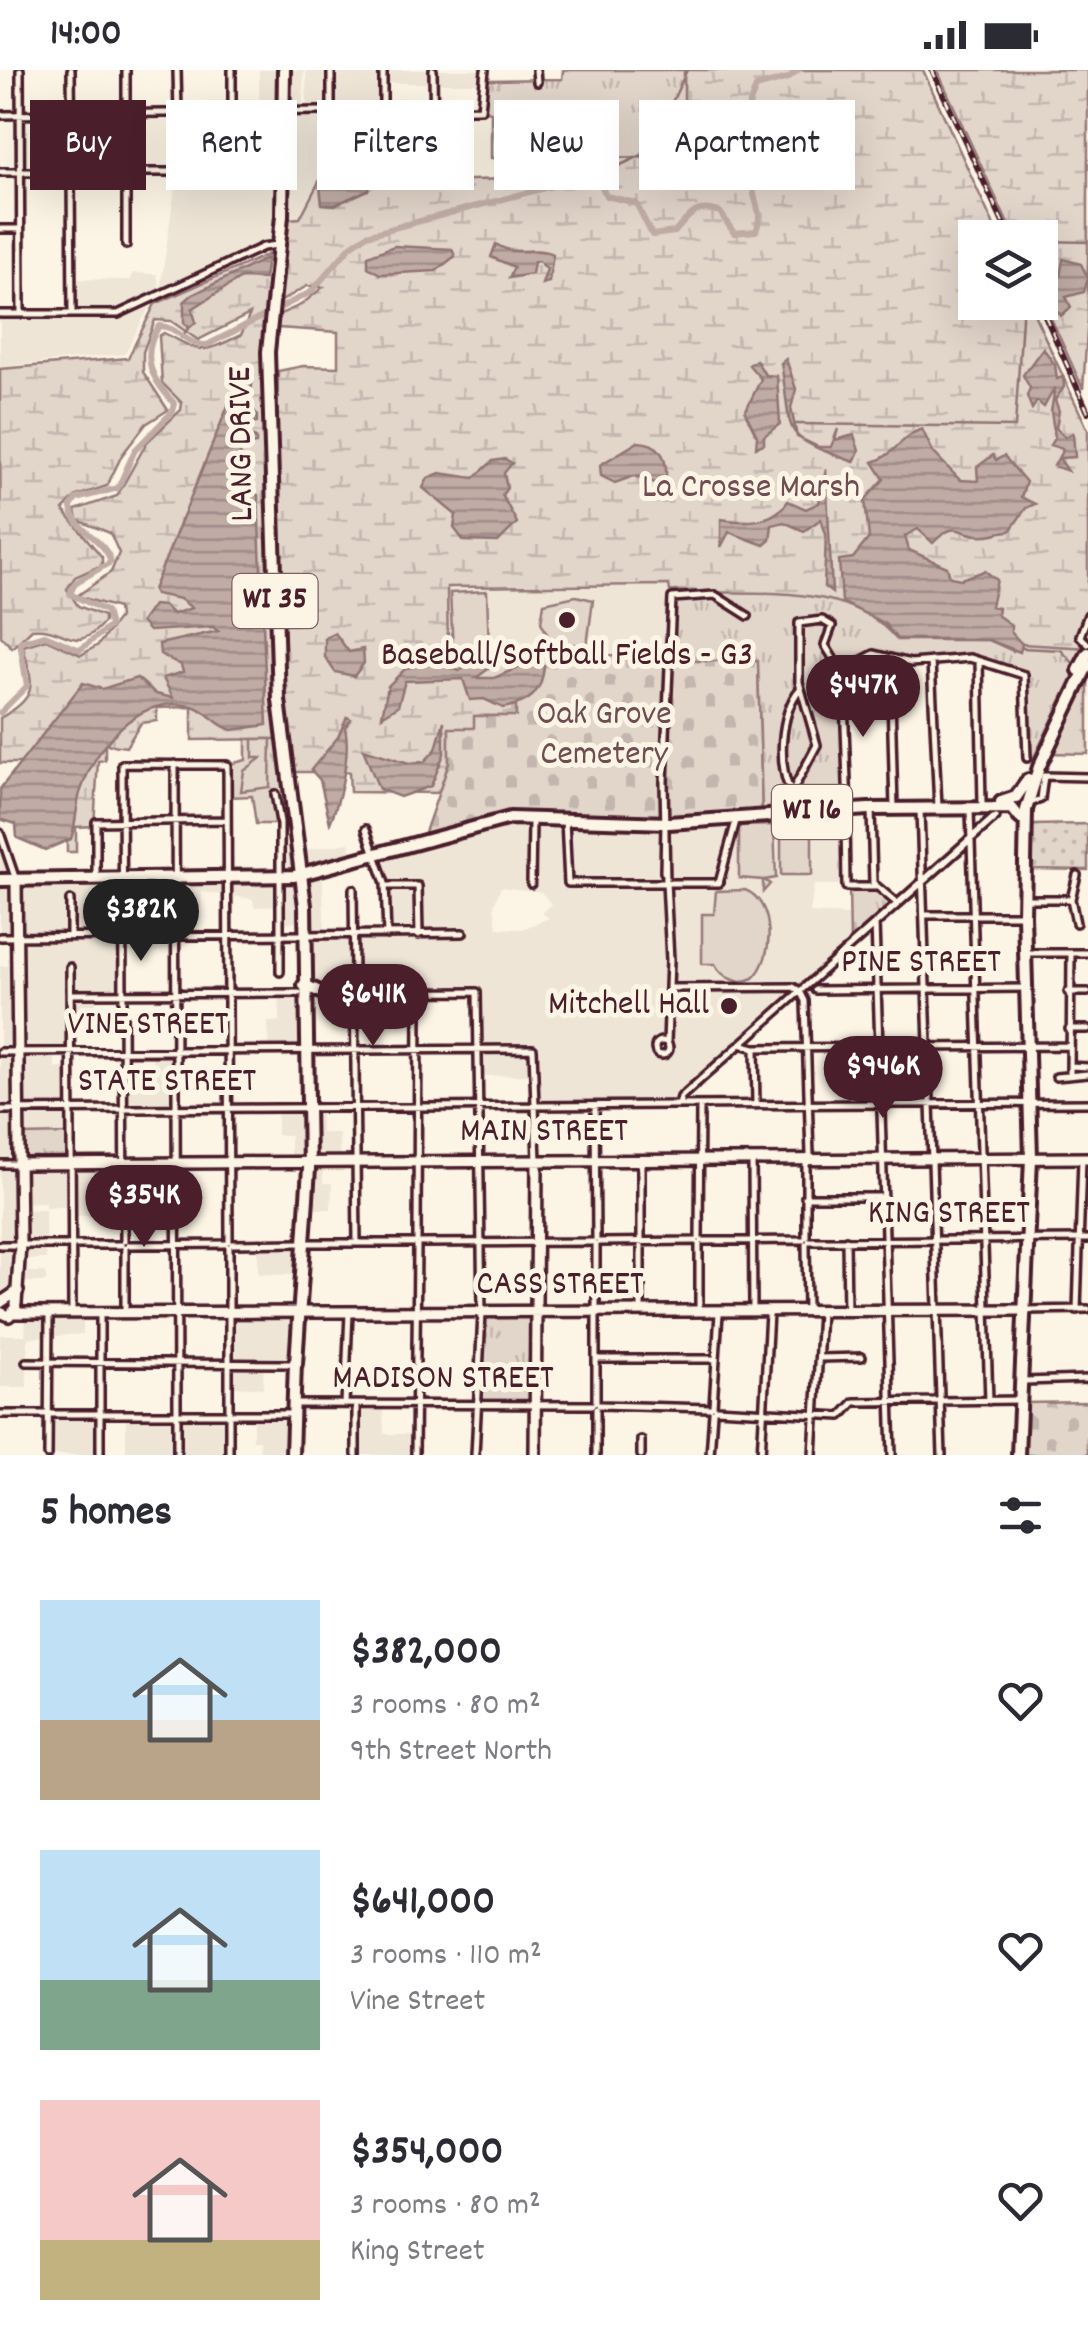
<!DOCTYPE html>
<html lang="en">
<head>
<meta charset="utf-8">
<style>
  :root { --surface:#fff; --page:#f2f2f3; --text:#2b2b33; --muted:#7c7c81; --accent:#4a1f2b }
  body { margin:0; font-family:Dekko,sans-serif; background:var(--page); color:var(--text); height:100vh; display:flex; flex-direction:column; font-size:38px; white-space:nowrap }
  * { box-sizing:border-box; margin:0 }
  p { font-size:32px; color:var(--muted) }
  .icon { flex:none; width:55px; height:55px; fill:none; stroke:currentColor; stroke-width:2; stroke-linecap:round; stroke-linejoin:round }
  .map { position:relative; height:1385px; overflow:hidden }
  .details { display:flex; flex-direction:column; background:var(--surface); flex:1 }
  .details>* { flex:none }
  .guide { position:absolute; left:30px; top:30px; width:1030px; height:90px; display:flex; gap:20px }
  .buttons { position:absolute; left:958px; top:150px; display:grid; gap:20px }
  .buttons a { display:grid; place-items:center; width:100px; height:100px; border-radius:0px; background:var(--surface); box-shadow:0 10px 40px #0002; font-size:50px }
  .price { position:absolute; translate:-50% -85px; padding:0 22px; border-radius:35px; background:var(--accent); color:#fff; font-size:32px; line-height:65px; filter:drop-shadow(0 2px 5px #0008) }
  .price::after { content:''; position:absolute; left:50%; top:60px; width:30px; height:22px; margin-left:-15px; background:inherit; clip-path:polygon(0 0,100% 0,50% 100%) }
  .price.active { background:#222; color:#fff }
  ul { padding:0; list-style:none }
  li { display:flex; align-items:center; gap:30px; height:250px; padding:0 40px }
  li span { display:grid; place-items:center; flex:none; width:280px; height:200px; border-radius:0px; color:#555 }
  li>.icon { margin-inline-start:auto }
  span .icon { width:120px; height:120px; fill:#fffc; stroke-width:1 }
  li b { font-size:42px }
  h2 { display:flex; justify-content:space-between; align-items:center; height:120px; padding:0 40px; font-size:42px }
  .pill { padding:0 35px; border-radius:0px; background:var(--surface); box-shadow:0 10px 40px #0002; font-size:35px; line-height:90px }
  .pill.active { background:var(--accent); color:#fff }
  .status { display:flex; justify-content:space-between; align-items:center; height:70px; padding:0 50px; background:var(--surface); direction:ltr }
  .status svg { height:28px; fill:currentColor }
  .map>svg:first-child { display:block }
  .built { fill:#eee5d7; fill-rule:evenodd }
  .grass { fill:url(#grass-dots); stroke:#967a7a; stroke-width:2.5 }
  .wetland { fill:url(#wetland-marsh); stroke:#967a7a; stroke-width:2.5 }
  .cemetery { fill:url(#cemetery-stones); stroke:#967a7a; stroke-width:2.5 }
  .park { fill:url(#park-tufts); stroke:#967a7a; stroke-width:2.5 }
  .pitch { fill:#e2d5ca; stroke:#967a7a; stroke-width:2.5 }
  .water { fill:url(#water-rules); stroke:#917474; stroke-width:2.5 }
  .lines { fill:none; stroke-linecap:round; stroke-linejoin:round }
  .stream { stroke:#917474; stroke-width:2.5 }
  .river { stroke:#c0aca5; stroke-width:6 }
  .street-casing { stroke:#4a1f2b; stroke-width:12 }
  .secondary-casing { stroke:#4a1f2b; stroke-width:16 }
  .primary-casing { stroke:#4a1f2b; stroke-width:18 }
  .street { stroke:#fcf5e5; stroke-width:5 }
  .secondary { stroke:#fcf5e5; stroke-width:9 }
  .primary { stroke:#fcf5e5; stroke-width:10 }
  .rail-casing { stroke:#4a1f2b; stroke-width:6 }
  .rail { stroke:#fcf5e5; stroke-width:2.5; stroke-dasharray:8; stroke-linecap:butt }
  .poi-dot { fill:#4a1f2b; stroke:#fcf5e5; stroke-width:4 }
  .labels { text-anchor:middle; dominant-baseline:central; stroke-width:10; stroke-linejoin:round; paint-order:stroke }
  .shield { fill:#fcf5e5; stroke:#7f5f63; stroke-width:2.5 }
  .shield-label { font-size:32px; font-weight:bold; fill:#4a1f2b }
  .street-label { font-size:35px; fill:#4a1f2b; stroke:#fcf5e5 }
  .park-label { font-size:35px; fill:#704c53; stroke:#fcf5e5 }
  .poi-label { font-size:35px; fill:#4a1f2b; stroke:#fcf5e5 }
</style>
</head>
<body>
<div class="status"><b>14:00</b><svg viewBox="0 0 49 12"><path d="M0 12V9h3v3zM5 12V6h3v6zM10 12V3h3v9zM15 12V0h3v12zM26 1h20v11H26zM47 4h2v5h-2z"/></svg></div>
<div class="map">
<svg width="1088" height="1385" viewBox="0 0 1088 1385">
  <defs>
    <pattern id="grass-dots" width="8" height="8" patternUnits="userSpaceOnUse" patternTransform="scale(2.5)"><rect width="8" height="8" fill="#e2d5ca"/><path d="M2 2h.1M6 6h.1" fill="none" stroke="#c3b6ae" stroke-width="1.8" stroke-linecap="round"/></pattern>
    <pattern id="wetland-marsh" width="20" height="14" patternUnits="userSpaceOnUse" patternTransform="scale(2.5)"><rect width="20" height="14" fill="#e2d5ca"/><path d="M1 5h8M5 5V1M11 12h8M15 12V8" fill="none" stroke="#c3b6ae"/></pattern>
    <pattern id="cemetery-stones" width="16" height="16" patternUnits="userSpaceOnUse" patternTransform="scale(2.5)"><rect width="16" height="16" fill="#e2d5ca"/><path d="M2 7V4a2 2 0 0 1 4 0v3zM10 15v-3a2 2 0 0 1 4 0v3z" fill="#c3b6ae"/></pattern>
    <pattern id="park-tufts" width="24" height="20" patternUnits="userSpaceOnUse" patternTransform="scale(2.5)"><rect width="24" height="20" fill="#e2d5ca"/><path d="M3 7l-1-3M5 7V3M7 7l1-3M15 17l-1-3M17 17v-4M19 17l1-3" fill="none" stroke="#c3b6ae"/></pattern>
    <pattern id="water-rules" width="6" height="5" patternUnits="userSpaceOnUse" patternTransform="scale(2.5)"><rect width="6" height="5" fill="#c0aca5"/><path d="M0 2.5h6" fill="none" stroke="#9e8b87"/></pattern>
  </defs>
  <rect width="100%" height="100%" fill="#fcf5e5"/>
  <filter id="ink" filterUnits="userSpaceOnUse"><feTurbulence type="fractalNoise" baseFrequency=".01" numOctaves="2"/><feDisplacementMap in="SourceGraphic" scale="20" xChannelSelector="R" yChannelSelector="G"/><feConvolveMatrix kernelMatrix="1 2 1 2 8 2 1 2 1" color-interpolation-filters="sRGB"/></filter>
  <g filter="url(#ink)">
    <!-- built -->
    <path class="built" d="M259 0H279L278 144 273 168 154 228 125 284 0 297V244H71L72 209 131 210 132 203 157 204 160 221 183 61 234 60V44L259 42Z
      M290 0H304L302 42H307L306 0H482V13H380L379 37 355 38 357 80 326 98 300 149H289Z
      M670 515 667 590 602 582H448L447 517Z
      M842 745 845 815H814L810 843 850 845V872L674 1033H539L538 998 532 1005 480 1006 479 919 356 917 355 868 388 867 387 812 379 789 504 751ZM501 817 541 822 551 834 542 843 549 848 522 859 497 858 494 835Z
      M294 754 299 781 349 773 354 792 322 801 325 864 352 865 354 922 333 923V907L324 906 328 936 304 935 301 852 280 853 279 836 254 837 253 829 202 822 201 838H175V796H189L190 805 227 809 228 797H239L240 808 279 807 283 755Z
      M0 763 16 810 120 814V921L96 922V945H68L67 979H0V896H20L12 826V864H0Z
      M279 923H299L301 980H269L268 952 280 951Z
      M0 982H55V998H71L72 1093H124V1135L98 1136V1146H72L71 1137H45V1132L20 1133V1140L45 1139 46 1189H20L21 1202H46V1212H17V1221H0Z
      M152 984 173 986V1034L127 1035 126 1006H152Z
      M277 1037H321V1063H339L340 1092 323 1093V1113H332L331 1139H309L311 1088H290V1065H277Z
      M258 1176 296 1177 295 1205 258 1204Z
      M83 1241V1264L28 1268 27 1317H0V1265H25L26 1245Z
      M233 1245 293 1249 292 1289 264 1291 263 1318 232 1317Z
      M359 1336H383L384 1364H411V1385H359Z
      M48 1343 100 1344V1385H48Z
      M126 1346 227 1347 226 1385H126Z
      M253 1348H287L284 1385H259L260 1370H253Z"/>
    <!-- grass -->
    <path class="grass" d="M1088 754V800L1027 799 1030 755Z"/>
    <!-- wetland -->
    <path class="wetland" d="M684 0H923L999 167 975 168V232L1029 233 1088 360V542L1078 565 1087 578 1023 575 1013 581 989 570H897L884 555 852 537 670 521 669 515 447 517 448 582H516V646H475L474 658 449 659V693L439 723 350 722 349 702H291L271 541 279 669 192 670V637L157 638V651L141 653 126 677 105 674V690L98 691 94 756 76 757V782H67L66 693H0V648C41 626 32 613 23 576L46 569 81 585 98 575 119 548 118 538 77 526 111 502 119 483 110 463 77 450 75 440 117 426 147 372 181 340 182 333 162 313 159 266 164 263C203 282 197 286 241 265L250 244 198 270 171 251 155 250 143 282V302L168 340 146 354 122 385 107 416 76 426 63 440 102 487V495L75 507 67 519 78 536 104 546V552C74 588 66 555 32 559L12 578 1 566 0 299 128 288 155 234 271 183 264 282 266 371H277L278 301 303 296 338 297V262L278 258V245L301 235 323 217 307 216 278 233 289 149 300 148 326 98V81L430 79 431 111 511 109 512 88 684 87Z
      M937 0H1088V247L1083 319 1040 224V168L1014 167Z"/>
    <!-- cemetery -->
    <path class="cemetery" d="M516 582C598 582 677 591 758 591L762 743 667 751 506 746 423 768 449 693V658H474V646H516Z
      M1088 1332V1385H1022L1024 1333Z"/>
    <!-- park -->
    <path class="park" d="M563 0H684V87L491 88V42L485 41 487 10 562 9Z
      M676 521C749 527 846 508 897 570H989L1013 581 1022 574 1087 578 1033 689 1028 675 1024 601 964 585 909 591 877 581 841 597 844 735 762 743 758 591H671Z
      M1088 600V684L1049 683Z
      M246 669H279L290 754H256L252 726 230 727V694L246 690Z
      M849 818H872L892 833 850 872Z
      M68 1064 69 1090H22V1065Z
      M486 1246H533V1332H481Z"/>
    <!-- pitch -->
    <path class="pitch" d="M487 521 489 579 453 580 450 523Z
      M576 526 593 530 587 576 551 572 541 552 544 533Z
      M253 669H271L270 717 241 721 244 701 261 688H253Z
      M795 751 797 755H812V805H781V755H794Z
      M774 755 776 808 764 810 770 814 763 822V810L739 808V756Z
      M745 820C775 831 775 888 753 908 738 915 723 909 715 894H702V844H714L716 821Z"/>
    <!-- water -->
    <path class="water" d="M344 97 372 100 375 105 368 120 335 135 322 134 320 116 327 103Z
      M496 174C516 188 533 175 553 184L549 212 542 214 547 199 539 191 534 192 532 204 509 208 514 197 491 187Z
      M394 176 452 179 455 186 436 201 380 204 368 197V186Z
      M267 188 264 209 241 208 192 239 196 252 189 258 184 253V232L192 225Z
      M1063 189 1081 194 1088 208 1084 222 1066 227 1071 237 1061 246 1048 230H1056L1058 225 1047 220 1060 207Z
      M1043 278 1055 295 1057 309 1063 307 1064 317 1055 330 1059 341 1056 358 1065 367 1073 363 1075 387 1059 388 1068 401 1054 396 1063 379 1050 375 1055 367 1051 342 1055 317 1044 337 1037 331 1032 339 1027 326 1030 318 1023 305Z
      M786 289 796 319 791 338 797 367 818 377H831L838 359 835 370 854 365 859 381 854 392C777 364 794 369 781 293Z
      M756 290 765 305 777 306 780 354 764 366V374L756 377 757 366 745 342 761 309 749 295Z
      M243 299 253 304 250 336 257 345V352L237 355 240 362 256 368V374L241 377 240 384 251 400 241 418 258 425 267 655 232 660C216 656 208 640 192 636 136 624 96 676 80 723 76 738 76 754 71 769L45 780 17 768 16 754 0 749V719L83 613 102 619 137 608 156 624 173 628 163 608 183 602 181 595 160 584 159 574 218 561 213 557 149 561 141 552 153 535 164 536 173 544 192 538 180 529 155 524 153 520Z
      M922 359 933 382 960 410 978 411 977 397 993 385 996 390 1004 386 1026 412 1021 427 1035 434 1026 438 1010 461C1001 461 995 465 986 465 959 468 959 446 933 473L918 459 905 466 909 480 947 497 950 507 961 509 985 501 997 510 991 536 998 538 997 545 1011 555V562L1022 574 1020 582 989 570 897 569 885 554 842 532 839 490 853 488 869 468 865 430 884 409 873 392C893 387 901 366 922 359Z
      M638 372C659 373 667 385 666 406L656 413 634 406 615 413 601 406 600 395Z
      M505 389 512 393 504 403 507 418 502 425 517 453 498 472 464 471 454 458 456 445 423 418 428 408 440 403 474 408 493 391Z
      M826 399 832 523 824 517 826 464 821 449 804 461 784 452 772 455 770 470 764 475 729 462 721 477V449C745 453 773 454 788 431L806 439 819 433Z
      M335 563 349 582 363 579 364 593 354 606 335 602 325 587V568Z
      M487 586 499 591 476 608H494L536 590 544 596C542 623 530 633 503 638L484 629 470 630 463 609 405 611 398 636 382 646 388 616 406 598 435 592 459 601Z
      M347 647 351 649 345 658C351 682 340 730 330 753L320 710 311 700 338 667Z
      M444 651V684L431 716 400 727 379 719 363 679 409 693 424 692 436 679Z"/>
    <g class="lines">
      <!-- stream -->
      <path class="stream" d="M597 106 642 85 654 71 687 0
        M1040 171 1088 172
        M1040 210V216
        M181 268 189 257
        M796 354 1015 357 1023 232
        M1022 578 1061 580 1074 594"/>
      <!-- river -->
      <path class="river" d="M0 643 27 616 20 572 45 565 80 580 110 556 106 541 70 524 75 513 111 492C104 467 73 461 71 437L76 429 118 418 135 380 173 341 175 334C152 310 139 287 159 256 178 256 186 276 207 275L311 222 351 176 367 165 564 113 584 102 597 106 606 126 636 133 652 165 675 162C690 145 695 134 720 142L734 163 756 161C765 141 750 128 753 108L786 75 752 54 749 36 756 17 788 8 798 0"/>
      <!-- street casing -->
      <g class="street-casing">
        <path id="street" d="M20 0 21 244
          M71 0 72 98
          M177 0 178 44
          M331 0V61
          M383 0V73
          M433 0 434 74
          M536 0 537 12
          M0 45 481 39 485 0
          M232 69V0
          M0 102H68
          M75 102H173
          M71 105 72 244
          M0 159H20
          M126 175V0
          M0 244H118L263 177 277 175
          M1088 545 1080 566 1088 574
          M890 589 894 738
          M931 591 938 737
          M979 591 982 733
          M175 694 177 1342
          M275 724 280 752V902
          M793 725C776 700 780 641 800 619
          M1030 733 1041 729 1044 706 1088 707
          M871 739 873 813 898 834
          M848 740 843 600 874 584 911 593 970 588 1024 605 1027 688
          M920 740 942 1385
          M970 740 989 1331
          M845 743 846 817H875
          M794 744 795 716 817 675 799 612V553L822 550 832 556 825 575 842 603
          M565 750 568 813H719L736 751
          M366 759 385 813 387 865
          M0 763 16 810
          M664 802 665 753
          M96 808V752L227 750
          M666 812 670 890 667 973
          M666 813 664 712 672 528 715 525 748 546
          M531 814 532 752
          M386 816H418L419 865
          M353 819 357 1173
          M1027 829H1071
          M70 830V867V848
          M924 845H1024
          M875 853 892 1385
          M1076 853 1071 829 1077 805
          M306 865 463 863
          M0 867 301 865
          M852 874 993 748
          M1026 883H1088
          M70 897 72 1241
          M670 918 793 917 800 921
          M815 920 1027 918
          M800 921 805 931 810 1085 806 1095V1167
          M1068 922H1088
          M323 923 477 922 482 1243 475 1385
          M71 924 299 923
          M1069 959H1088
          M655 978a7 7 0 1 1 14 0a7 7 0 1 1-14 0Z
          M740 974 755 978 1069 976
          M755 978 756 1035
          M0 982 533 979 537 1091
          M1070 996 1088 997
          M1070 1005 1071 883
          M1056 1007 1088 1004
          M676 1035 1088 1033
          M679 1035 681 1027 996 747
          M595 1036 596 1169
          M0 1040 675 1035
          M752 1089 753 1241
          M641 1090V1242
          M0 1094H17
          M805 1127H882
          M699 1168 700 1035
          M417 1170 418 922
          M846 1170 847 1242
          M124 1171 122 694 227 695 229 1171
          M702 1171 803 1170
          M809 1171 1088 1169
          M599 1172 696 1171
          M305 1173H415
          M420 1173 593 1172
          M232 1174 300 1173
          M699 1174V1241
          M806 1174 807 1241
          M0 1175H121
          M128 1175 226 1174
          M125 1178V1241
          M1025 1240 1088 1239
          M1077 1240 1082 1088
          M100 1243V1385
          M819 1288 862 1287
          M596 1289H716
          M26 1292 293 1294
          M1024 1311 1088 1309
          M596 1332V1175
          M294 1334 592 1335
          M345 1334 349 1243
          M599 1335 710 1338
          M713 1336 719 1243
          M596 1339V1385
          M716 1339 841 1346 854 1332 1020 1330
          M0 1344H174
          M179 1344H291
          M177 1346V1385
          M48 1385 49 1243
          M229 1385V1177
          M356 1385V1334
          M415 1385 417 1176
          M641 1385V1370
          M710 1385 713 1342
          M761 1385 769 1243
          M813 1385 821 1242"/>
      </g>
      <!-- secondary casing -->
      <g class="secondary-casing">
        <path id="secondary" d="M16 810 20 1175 16 1234
          M19 1094 1088 1088
          M0 1233 18 1221
          M0 1242 9 1246 16 1238
          M14 1243 1025 1240
          M535 1385 537 1091"/>
      </g>
      <!-- primary casing -->
      <g class="primary-casing">
        <path id="primary" d="M284 0 282 146 268 282 279 630 305 836 309 1098 296 1294
          M1079 600 1088 583
          M1001 732 1016 727 1028 710
          M0 810 294 806 510 748 669 753 868 739 1012 738 1020 748
          M304 915 323 923
          M292 1385 295 1292
          M1018 1385 1031 1088 1024 845 1026 740 1039 697 1088 594"/>
      </g>
      <!-- street -->
      <use href="#street" class="street"/>
      <!-- secondary -->
      <use href="#secondary" class="secondary"/>
      <!-- primary -->
      <use href="#primary" class="primary"/>
      <!-- rail casing -->
      <g class="rail-casing">
        <path id="rail" d="M932 0 1010 168
          M1039 232 1088 342"/>
      </g>
      <!-- rail -->
      <use href="#rail" class="rail"/>
    </g>
  </g>
  <!-- markers -->
  <g class="poi-dot">
    <circle cx="567" cy="550" r="10"/>
    <circle cx="729" cy="936" r="10"/>
  </g>
  <g class="labels">
    <!-- shield labels -->
    <g class="shield">
      <rect x="232.5" y="504" width="85" height="54" rx="8"/>
      <rect x="772" y="715" width="80" height="54" rx="8"/>
    </g>
    <g class="shield-label">
      <text x="275" y="531">WI 35</text>
      <text x="812" y="742">WI 16</text>
    </g>
    <!-- street labels -->
    <g class="street-label">
      <text transform="translate(243 374) rotate(-91)">LANG DRIVE</text>
      <text x="921" y="894">PINE STREET</text>
      <text x="148" y="956">VINE STREET</text>
      <text x="167" y="1013">STATE STREET</text>
      <text x="544" y="1063">MAIN STREET</text>
      <text x="949" y="1145">KING STREET</text>
      <text x="560" y="1216">CASS STREET</text>
      <text x="443" y="1310">MADISON STREET</text>
    </g>
    <!-- park labels -->
    <g class="park-label">
      <text x="751" y="419">La Crosse Marsh</text>
      <text x="604" y="646">Oak Grove<tspan x="604" dy="40">Cemetery</tspan></text>
    </g>
    <!-- poi labels -->
    <g class="poi-label">
      <text x="567" y="587">Baseball/Softball Fields - G3</text>
      <text x="709" y="936" text-anchor="end">Mitchell Hall</text>
    </g>
  </g>
</svg>
<div class="buttons">
<a><svg class="icon" aria-label="layers" viewBox="0 0 24 24"><path d="M12 4l9 5-9 5-9-5zM3 14l9 5 9-5"/></svg></a>
</div>
<b class="price" style="left:863px;top:670px">$447K</b>
<b class="price active" style="left:141px;top:894px">$382K</b>
<b class="price" style="left:373px;top:979px">$641K</b>
<b class="price" style="left:883px;top:1051px">$946K</b>
<b class="price" style="left:144px;top:1180px">$354K</b>
<div class="guide">
<a class="pill active">Buy</a>
<a class="pill">Rent</a>
<a class="pill">Filters</a>
<a class="pill">New</a>
<a class="pill">Apartment</a>
</div>
</div>
<section class="details">
<h2>5 homes<svg class="icon" aria-label="filters" viewBox="0 0 24 24"><path d="M4 7h16M4 17h16"/><circle cx="9" cy="7" r="2"/><circle cx="15" cy="17" r="2"/></svg></h2>
<ul>
<li><span style="background:linear-gradient(#bfe0f5 60%,#b9a48a 0)"><svg class="icon" aria-label="home" viewBox="0 0 24 24"><path d="M3 11l9-7 9 7M6 9v11h12V9"/></svg></span><div><b>$382,000</b><p>3 rooms · 80 m²</p><p>9th Street North</p></div><svg class="icon" aria-label="heart" viewBox="0 0 24 24"><path d="M12 20l-8-8c-3-5 5-10 8-4 3-6 11-1 8 4z"/></svg></li>
<li><span style="background:linear-gradient(#bfe0f5 65%,#7fa58c 0)"><svg class="icon" aria-label="home" viewBox="0 0 24 24"><path d="M3 11l9-7 9 7M6 9v11h12V9"/></svg></span><div><b>$641,000</b><p>3 rooms · 110 m²</p><p>Vine Street</p></div><svg class="icon" aria-label="heart" viewBox="0 0 24 24"><path d="M12 20l-8-8c-3-5 5-10 8-4 3-6 11-1 8 4z"/></svg></li>
<li><span style="background:linear-gradient(#f6c9c9 70%,#c2b280 0)"><svg class="icon" aria-label="home" viewBox="0 0 24 24"><path d="M3 11l9-7 9 7M6 9v11h12V9"/></svg></span><div><b>$354,000</b><p>3 rooms · 80 m²</p><p>King Street</p></div><svg class="icon" aria-label="heart" viewBox="0 0 24 24"><path d="M12 20l-8-8c-3-5 5-10 8-4 3-6 11-1 8 4z"/></svg></li>
</ul>
</section>
</body>
</html>
